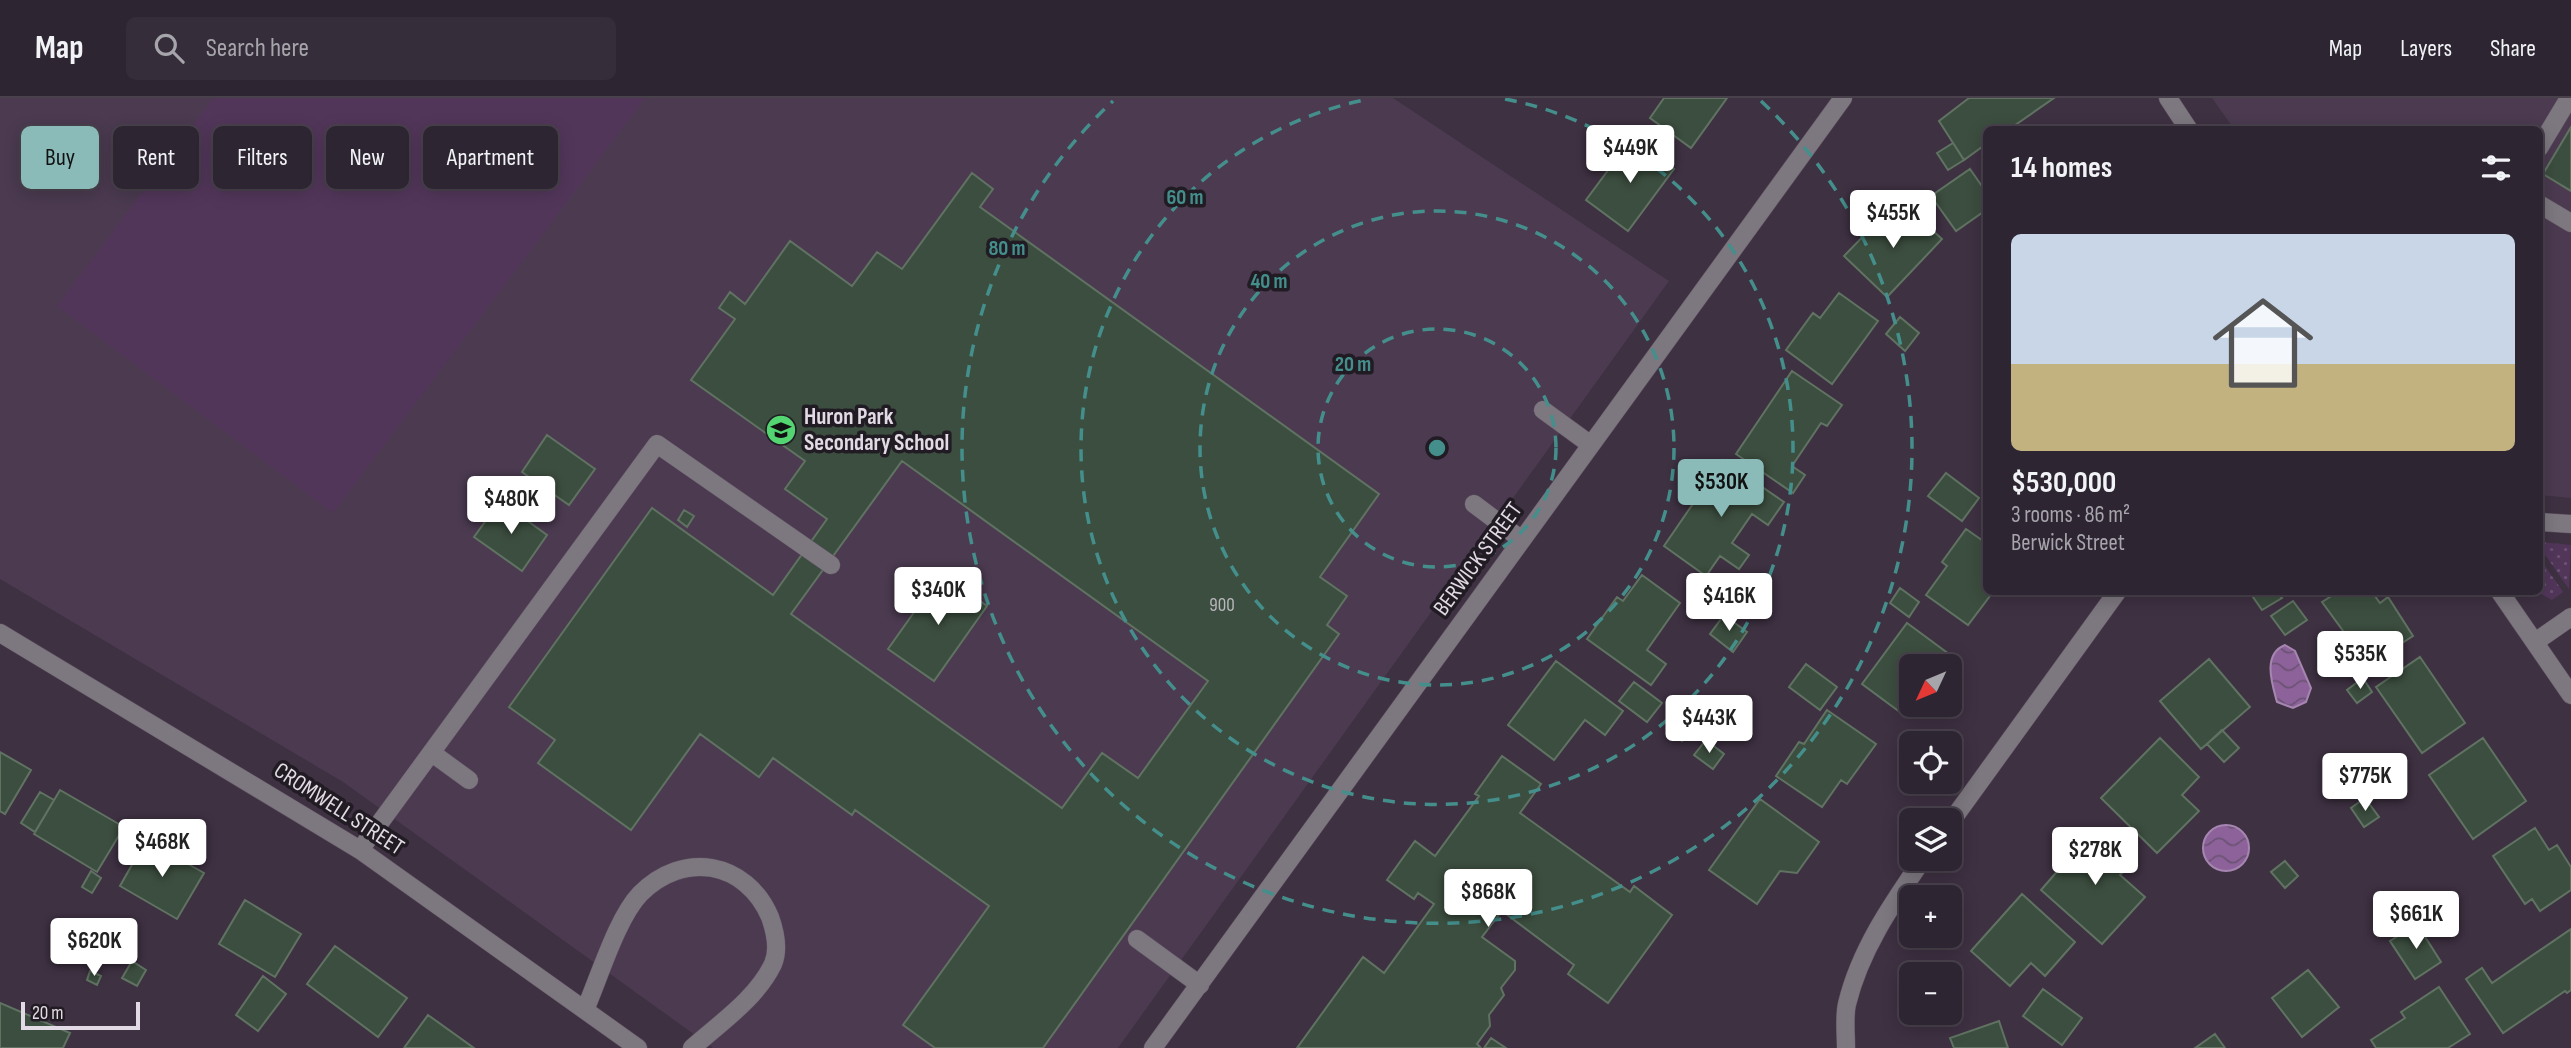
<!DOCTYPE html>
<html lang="en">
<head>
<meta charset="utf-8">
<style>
  :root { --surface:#2e2532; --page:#362d3a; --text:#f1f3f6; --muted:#a7a5ac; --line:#49424d; --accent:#8bbbb9 }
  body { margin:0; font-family:"Sofia Sans Condensed",sans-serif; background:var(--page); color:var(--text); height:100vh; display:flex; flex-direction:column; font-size:26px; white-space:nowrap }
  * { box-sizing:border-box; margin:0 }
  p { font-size:23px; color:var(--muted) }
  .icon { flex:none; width:38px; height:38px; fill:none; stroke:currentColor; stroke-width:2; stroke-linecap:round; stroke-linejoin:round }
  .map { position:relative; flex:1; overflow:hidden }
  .sheet { position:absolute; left:1983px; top:28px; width:560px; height:469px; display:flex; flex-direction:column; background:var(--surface); border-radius:10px; box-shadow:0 4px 18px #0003,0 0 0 2px var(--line) }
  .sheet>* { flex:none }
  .guide { position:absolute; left:21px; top:28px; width:665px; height:63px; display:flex; gap:14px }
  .needle { width:46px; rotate:226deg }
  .fabs { position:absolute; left:1899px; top:556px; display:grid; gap:14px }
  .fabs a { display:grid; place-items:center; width:63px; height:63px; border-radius:10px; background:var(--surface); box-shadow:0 4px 18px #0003,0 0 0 2px var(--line); font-size:35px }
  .scale { position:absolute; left:21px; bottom:18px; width:119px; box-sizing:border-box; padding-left:7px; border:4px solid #e2dae5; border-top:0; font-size:19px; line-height:24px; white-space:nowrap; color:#e2dae5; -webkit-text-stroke:5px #211b23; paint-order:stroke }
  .price { position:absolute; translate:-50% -60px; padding:0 16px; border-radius:7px; background:#fff; color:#222; font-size:23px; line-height:46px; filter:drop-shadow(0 2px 4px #0008) }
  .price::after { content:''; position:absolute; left:50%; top:42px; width:21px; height:16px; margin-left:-10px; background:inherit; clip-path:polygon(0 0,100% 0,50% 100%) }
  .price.selected { background:var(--accent); color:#111 }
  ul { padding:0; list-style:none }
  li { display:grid; align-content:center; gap:14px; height:371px; padding:0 28px }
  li+li { border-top:2px solid var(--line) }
  li span { display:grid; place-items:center; height:217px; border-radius:10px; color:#555 }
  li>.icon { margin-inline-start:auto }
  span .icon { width:126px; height:126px; fill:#fffc; stroke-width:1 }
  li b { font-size:30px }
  h2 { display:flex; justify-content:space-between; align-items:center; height:84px; padding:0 28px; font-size:30px }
  .tag { padding:0 24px; border-radius:10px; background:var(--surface); box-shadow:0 4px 18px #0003,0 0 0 2px var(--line); font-size:24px; line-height:63px }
  .tag.selected { background:var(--accent); color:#111 }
  header { display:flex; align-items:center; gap:42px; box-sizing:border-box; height:98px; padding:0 35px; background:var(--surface); border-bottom:2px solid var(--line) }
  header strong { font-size:33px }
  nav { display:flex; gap:38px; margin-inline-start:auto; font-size:24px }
  .search { width:490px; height:63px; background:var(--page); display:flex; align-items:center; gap:18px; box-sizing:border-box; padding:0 24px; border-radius:10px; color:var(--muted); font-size:26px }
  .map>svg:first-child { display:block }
  .built { fill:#4b3a50 }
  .grass { fill:url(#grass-dots) }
  .garden { fill:#52365a }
  .water { fill:url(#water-waves); stroke:#a686b1; stroke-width:2 }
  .building { fill:#3c4e3f; stroke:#607362; stroke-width:2; fill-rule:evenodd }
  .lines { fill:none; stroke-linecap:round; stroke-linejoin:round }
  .minor-casing { stroke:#5c4f5f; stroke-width:19 }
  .minor { stroke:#7d777f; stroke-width:18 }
  .ring { fill:none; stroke:#448f8c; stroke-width:3.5; stroke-dasharray:12 9 }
  .labels { text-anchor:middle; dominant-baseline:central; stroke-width:7; stroke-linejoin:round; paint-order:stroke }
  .number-label { font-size:19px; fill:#b8b7bc }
  .poi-label { font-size:23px; font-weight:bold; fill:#e2dae5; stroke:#211b23; text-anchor:start }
  .street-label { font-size:23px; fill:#e2dae5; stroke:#211b23 }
  .centre { fill:#448f8c; stroke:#211b23; stroke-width:3.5 }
  .ring-label { font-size:21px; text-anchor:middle; font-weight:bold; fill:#448f8c; stroke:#211b23; stroke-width:7; stroke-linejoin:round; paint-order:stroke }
</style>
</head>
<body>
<header>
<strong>Map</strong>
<div class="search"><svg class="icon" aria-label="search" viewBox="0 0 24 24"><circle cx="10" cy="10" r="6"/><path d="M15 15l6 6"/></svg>Search here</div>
<nav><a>Map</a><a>Layers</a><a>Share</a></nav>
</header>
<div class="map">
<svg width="2571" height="950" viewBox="0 0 2571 950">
  <defs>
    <pattern id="grass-dots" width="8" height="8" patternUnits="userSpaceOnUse" patternTransform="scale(1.75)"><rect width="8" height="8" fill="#52365a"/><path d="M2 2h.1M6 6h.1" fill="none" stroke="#6b5272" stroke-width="1.8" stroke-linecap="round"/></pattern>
    <pattern id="water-waves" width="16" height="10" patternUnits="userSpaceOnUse" patternTransform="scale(1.75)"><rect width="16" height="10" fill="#8d629b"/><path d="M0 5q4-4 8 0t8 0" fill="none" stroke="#6c5374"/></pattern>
  </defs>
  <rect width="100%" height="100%" fill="#3e3142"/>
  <!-- built -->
  <path class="built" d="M0 0H1393L1669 183 1118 950H713L343 684 0 481Z
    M2212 0H2571V400L2539 397V32L2234 31Z"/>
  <!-- grass -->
  <path class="grass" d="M2539 444 2571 447 2569 491 2539 448Z
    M2539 459 2563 494 2552 502 2538 494Z"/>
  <!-- garden -->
  <path class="garden" d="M213 0H645L333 415 57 208Z"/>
  <!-- water -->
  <path class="water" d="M2285 547 2295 553 2311 590 2306 604 2293 610 2277 604C2272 586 2262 556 2285 547Z
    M2203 750a23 23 0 1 1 46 0a23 23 0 1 1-46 0Z"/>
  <!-- building -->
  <path class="building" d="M1664 0H1727L1691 50 1650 20Z
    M1969 0H2054L2008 32H1986V46L1964 62 1939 23Z
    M2571 29V93L2543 76Z
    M1632 40 1674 71 1628 133 1586 102Z
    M1953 45 1964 62 1948 72 1937 55Z
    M1970 71 1986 94V112L1956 133 1931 98Z
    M972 75 993 91 980 109 1379 396 1320 479 1347 498 1327 527 1339 536 1043 950H935L903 927 989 808 855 712 852 717 773 660 759 679 700 636 631 732 538 665 555 642 509 609 652 410 773 497 827 421 785 391 805 363 691 282 735 221 719 210 730 194 745 206 790 143 852 188 877 154 902 171ZM902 363 1208 583 1138 680 1102 655 1062 710 791 516Z
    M1906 108 1942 141 1887 199 1844 158 1875 126 1882 132Z
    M1839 195 1878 223 1832 286 1786 252 1813 215 1820 220Z
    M1900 219 1919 235 1905 253 1886 236Z
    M1792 273 1842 307 1827 328 1821 325 1792 368 1805 377 1793 395 1736 356Z
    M547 337 595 371 569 407 522 374Z
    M1723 362 1784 404 1768 427 1752 416 1732 445 1749 457 1739 471 1720 458 1706 478 1664 448Z
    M1946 375 1979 400 1962 423 1928 398Z
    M500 403 547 437 522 473 474 439Z
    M684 412 694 418 687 429 678 422Z
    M1966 431 1986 445V494H1993L1968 527 1926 497 1947 468 1942 464Z
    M942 475 987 508 934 583 888 551Z
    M1642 477 1680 505 1647 552 1666 566 1651 587 1587 541 1617 499 1623 503Z
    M1900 490 1919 504 1909 519 1890 505Z
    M2262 494H2277L2282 500 2262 512 2253 499Z
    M2338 494H2372L2380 505 2388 499 2413 538 2368 567 2322 504Z
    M2293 503 2307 522 2285 537 2271 518Z
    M1724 517 1747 534 1733 554 1710 536Z
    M1907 525 1949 556 1940 569H1911L1912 607 1904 617 1862 586Z
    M2420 559 2465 625 2422 655 2376 589Z
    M2209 561 2250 609 2201 651 2160 603Z
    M1556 563 1623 613 1605 637 1585 622 1554 662 1508 627Z
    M1806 566 1837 589 1820 612 1789 589Z
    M2363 580 2372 594 2357 605 2347 592Z
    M1634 584 1662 605 1647 624 1619 603Z
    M1827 612 1876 646 1847 686 1841 682 1822 709 1776 678 1799 644 1804 646Z
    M1681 624 1690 630 1682 643 1672 636Z
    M2222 632 2239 650 2224 664 2207 646Z
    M2160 640 2199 679 2182 697 2199 713 2157 755 2101 700Z
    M2483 640 2526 703 2473 741 2429 677Z
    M1706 642 1724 656 1713 671 1694 657Z
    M0 654 31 672 5 716 0 713Z
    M1502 658 1541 686 1520 715 1630 794 1634 788 1672 817 1608 905 1568 876 1574 867 1502 813 1482 839 1515 863V872L1501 890 1504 897 1489 917 1490 928 1477 946 1481 950H1297L1363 859 1384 875 1434 806 1418 795 1414 801 1387 782 1415 743 1435 758 1479 698 1475 696Z
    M60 692 124 729 97 774 34 736Z
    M40 694 54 702 35 734 21 725Z
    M2365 700 2379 719 2364 729 2351 710Z
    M1760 701 1819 744 1797 775 1780 773 1757 806 1709 772Z
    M2535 730 2549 752 2557 747 2571 769V792L2540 813 2532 801 2525 806 2493 758Z
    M2094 731 2132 764 2120 777 2145 799 2102 846 2041 792Z
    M146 742 204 775 177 821 120 788Z
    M2285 763 2298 778 2285 790 2271 774Z
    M91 773 101 780 92 795 82 789Z
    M2022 796 2075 844 2045 878 2031 865 2010 888 1971 853Z
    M245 802 301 836 275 879 219 846Z
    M2417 826 2441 864 2415 881 2390 843Z
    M2571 831V892L2567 895 2565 893 2503 935 2466 881 2482 870 2492 885Z
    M335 848 407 900 378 939 307 886Z
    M132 863 146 872 137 888 122 880Z
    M2308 872 2339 909 2302 939 2272 900Z
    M90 873 101 878 97 887 87 882Z
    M263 878 286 896 258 933 236 917Z
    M2439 889 2470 936 2448 950H2376L2371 942 2405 920 2401 914Z
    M2043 891 2082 920 2062 947 2023 918Z
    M0 905 70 935 63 950H0Z
    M428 917 474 950H404Z
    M1999 923 2008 950H1954L1950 940Z
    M2215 936 2225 950H2195Z
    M1491 940 1506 950H1484Z"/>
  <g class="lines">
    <!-- minor casing -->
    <g class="minor-casing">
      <path id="minor" d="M2168 0 2189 32
        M2539 50 2569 0
        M2539 106 2571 125
        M1543 312 1591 347
        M1474 406 1522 442
        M2539 424 2571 426
        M2500 494 2571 597
        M0 535 360 752 638 950
        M2535 544 2571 519
        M432 655 469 682
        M1950 725 2117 494
        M360 752 657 346 831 467
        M1137 841 1200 887
        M585 912C599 880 617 820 640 796 683 752 746 763 770 819 775 833 779 852 773 866 756 901 720 925 692 950
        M1153 950 1843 0
        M1846 950C1846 936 1844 919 1847 906 1860 852 1892 806 1923 761"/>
    </g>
    <!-- minor -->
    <use href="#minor" class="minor"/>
  </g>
  <!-- distance rings -->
  <g class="ring">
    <circle cx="1437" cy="350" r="119"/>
    <circle cx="1437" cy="350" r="237"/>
    <path d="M1505 1A356 356 0 1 1 1369 1"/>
    <path d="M1761 3A475 475 0 1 1 1113 3"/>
  </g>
  <!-- icons -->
  <defs>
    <g id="school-disc" transform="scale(1.575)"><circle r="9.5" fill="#53d672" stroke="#211b23"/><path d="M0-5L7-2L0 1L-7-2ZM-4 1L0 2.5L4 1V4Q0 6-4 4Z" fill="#111"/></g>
  </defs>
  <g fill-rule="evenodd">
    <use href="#school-disc" x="781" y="332"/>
  </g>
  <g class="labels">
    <!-- number labels -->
    <g class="number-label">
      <text x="1222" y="507">900</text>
    </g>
    <!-- poi labels -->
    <g class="poi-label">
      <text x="804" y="319">Huron Park<tspan x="804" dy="26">Secondary School</tspan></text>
    </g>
    <!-- street labels -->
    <g class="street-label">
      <text transform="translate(1478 461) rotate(-54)">BERWICK STREET</text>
      <text transform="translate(339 711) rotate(33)">CROMWELL STREET</text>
    </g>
  </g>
  <circle cx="1437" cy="350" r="10" class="centre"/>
  <g class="ring-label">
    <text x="1185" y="106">60 m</text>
    <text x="1007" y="157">80 m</text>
    <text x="1269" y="190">40 m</text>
    <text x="1353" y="273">20 m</text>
  </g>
</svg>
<div class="fabs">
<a><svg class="needle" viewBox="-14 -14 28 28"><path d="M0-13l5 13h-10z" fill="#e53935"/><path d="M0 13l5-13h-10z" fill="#a7a5ac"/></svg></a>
<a><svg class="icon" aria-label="locate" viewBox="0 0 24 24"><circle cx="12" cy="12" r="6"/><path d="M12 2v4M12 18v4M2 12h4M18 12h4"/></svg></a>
<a><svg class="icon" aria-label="layers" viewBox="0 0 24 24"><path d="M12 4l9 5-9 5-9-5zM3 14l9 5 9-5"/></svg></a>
<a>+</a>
<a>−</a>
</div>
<div class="scale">20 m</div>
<b class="price" style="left:1630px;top:87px">$449K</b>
<b class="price" style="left:1893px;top:152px">$455K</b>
<b class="price selected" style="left:1721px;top:421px">$530K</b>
<b class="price" style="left:511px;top:438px">$480K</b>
<b class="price" style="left:938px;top:529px">$340K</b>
<b class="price" style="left:1729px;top:535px">$416K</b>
<b class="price" style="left:2360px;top:593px">$535K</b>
<b class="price" style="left:1709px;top:657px">$443K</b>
<b class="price" style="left:2365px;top:715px">$775K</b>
<b class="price" style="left:162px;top:781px">$468K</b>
<b class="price" style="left:2095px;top:789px">$278K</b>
<b class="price" style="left:1488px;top:831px">$868K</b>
<b class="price" style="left:2416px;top:853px">$661K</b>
<b class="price" style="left:94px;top:880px">$620K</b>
<div class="guide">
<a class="tag selected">Buy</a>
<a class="tag">Rent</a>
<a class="tag">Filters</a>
<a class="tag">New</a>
<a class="tag">Apartment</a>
</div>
<section class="sheet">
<h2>14 homes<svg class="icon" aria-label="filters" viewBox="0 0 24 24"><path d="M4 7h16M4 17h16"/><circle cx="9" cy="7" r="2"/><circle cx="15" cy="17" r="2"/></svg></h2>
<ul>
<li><span style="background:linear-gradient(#c9d6e8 60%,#c2b280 0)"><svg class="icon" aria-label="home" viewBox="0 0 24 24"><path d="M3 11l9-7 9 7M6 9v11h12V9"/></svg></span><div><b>$530,000</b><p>3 rooms · 86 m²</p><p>Berwick Street</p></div></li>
</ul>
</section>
</div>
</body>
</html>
